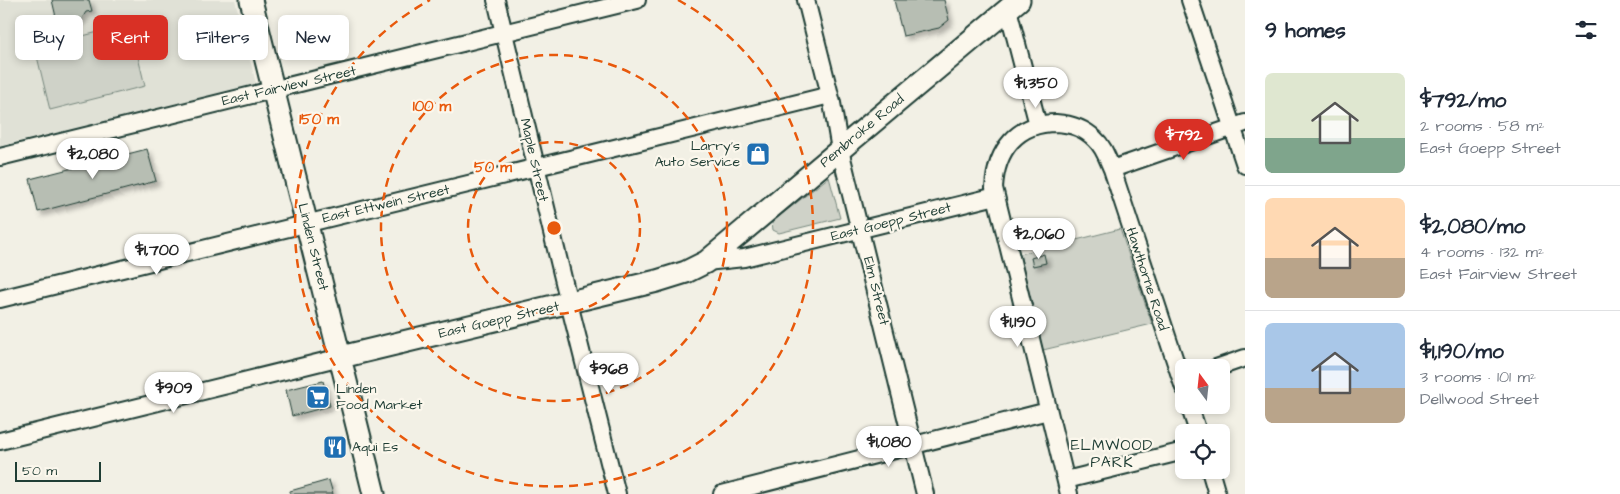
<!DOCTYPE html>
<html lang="en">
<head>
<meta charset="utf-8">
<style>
  :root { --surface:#fff; --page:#f2f2f3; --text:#1f2937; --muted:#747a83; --line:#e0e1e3; --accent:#d93025 }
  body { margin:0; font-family:"Architects Daughter",sans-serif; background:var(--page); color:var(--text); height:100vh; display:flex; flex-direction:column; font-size:19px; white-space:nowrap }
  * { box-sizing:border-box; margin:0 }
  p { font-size:16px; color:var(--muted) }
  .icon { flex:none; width:28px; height:28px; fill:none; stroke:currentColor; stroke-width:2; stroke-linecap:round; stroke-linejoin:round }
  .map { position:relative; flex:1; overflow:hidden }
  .side { display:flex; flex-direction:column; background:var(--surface); width:375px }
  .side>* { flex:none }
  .guide { position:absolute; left:15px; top:15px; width:475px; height:45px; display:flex; gap:10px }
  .needle { width:32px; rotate:345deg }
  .buttons { position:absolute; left:1175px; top:359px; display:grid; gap:10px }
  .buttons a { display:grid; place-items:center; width:55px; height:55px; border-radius:8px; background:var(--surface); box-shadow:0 2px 8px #0003; font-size:25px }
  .scale { position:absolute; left:15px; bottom:12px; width:86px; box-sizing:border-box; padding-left:5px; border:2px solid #1f3d34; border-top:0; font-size:14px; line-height:18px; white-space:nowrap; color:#1f3d34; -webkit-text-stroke:4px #fbf7ec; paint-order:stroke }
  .price { position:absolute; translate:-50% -42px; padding:0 11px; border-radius:18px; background:#fff; color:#222; font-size:16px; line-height:32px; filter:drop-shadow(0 1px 2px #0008) }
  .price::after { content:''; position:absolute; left:50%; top:30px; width:15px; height:11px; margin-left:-8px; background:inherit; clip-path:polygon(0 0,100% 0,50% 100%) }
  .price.on { background:var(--accent); color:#fff }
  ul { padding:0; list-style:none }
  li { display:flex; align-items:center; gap:15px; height:125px; padding:0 20px }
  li+li { border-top:1px solid var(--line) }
  li span { display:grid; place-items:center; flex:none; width:140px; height:100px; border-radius:8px; color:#555 }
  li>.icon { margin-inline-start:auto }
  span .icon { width:60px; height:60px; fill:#fffc; stroke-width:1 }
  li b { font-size:21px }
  h2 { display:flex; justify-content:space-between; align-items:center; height:60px; padding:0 20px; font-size:21px }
  .chip { padding:0 18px; border-radius:8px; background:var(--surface); box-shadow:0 2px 8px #0003; font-size:18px; line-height:45px }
  .chip.on { background:var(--accent); color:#fff }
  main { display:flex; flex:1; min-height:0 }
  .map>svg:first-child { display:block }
  .built { fill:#e0e1d6 }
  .green { fill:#cfd2c8; stroke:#77887e }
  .building { fill:#b7beb3; stroke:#1f3d34; filter:url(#shadow) }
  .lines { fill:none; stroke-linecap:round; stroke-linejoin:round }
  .minor-casing { stroke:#1f3d34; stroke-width:20 }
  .major-casing { stroke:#1f3d34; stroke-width:25 }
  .minor { stroke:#fbf7ec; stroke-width:16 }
  .major { stroke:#fbf7ec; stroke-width:21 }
  .ring { fill:none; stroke:#e8590c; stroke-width:2.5; stroke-dasharray:9 6 }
  .labels { text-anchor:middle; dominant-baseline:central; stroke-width:4.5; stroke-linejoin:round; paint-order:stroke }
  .street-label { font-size:14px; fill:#1f3d34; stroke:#fbf7ec }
  .poi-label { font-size:14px; fill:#1f3d34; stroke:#fbf7ec; text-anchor:start }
  .neighbourhood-label { font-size:15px; letter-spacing:1px; fill:#1f3d34; stroke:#fbf7ec }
  .centre { fill:#e8590c; stroke:#fbf7ec; stroke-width:2.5 }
  .ring-label { font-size:15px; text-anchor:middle; font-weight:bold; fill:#e8590c; stroke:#fbf7ec; stroke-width:4.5; stroke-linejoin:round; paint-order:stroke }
</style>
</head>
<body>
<main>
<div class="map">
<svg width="1245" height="494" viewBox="0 0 1245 494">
  <defs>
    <filter id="shadow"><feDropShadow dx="4" dy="4" stdDeviation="2.5" flood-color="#0004"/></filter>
  </defs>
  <rect width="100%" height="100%" fill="#f2f0e5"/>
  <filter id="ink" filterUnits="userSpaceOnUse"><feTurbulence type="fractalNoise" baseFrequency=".02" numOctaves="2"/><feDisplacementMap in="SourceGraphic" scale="10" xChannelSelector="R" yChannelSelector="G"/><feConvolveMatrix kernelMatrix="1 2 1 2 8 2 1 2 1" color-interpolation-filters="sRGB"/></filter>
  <g filter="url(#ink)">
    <!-- built -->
    <path class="built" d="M0 0H235L256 84 0 146Z"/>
    <!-- green -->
    <path class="green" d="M130 24 145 86 50 110 35 48Z
      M829 177 840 218 779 233 773 230 772 222Z
      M1120 229 1152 324 1043 350 1020 254Z"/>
    <!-- building -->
    <path class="building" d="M52 0H89L92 11 86 12 81 20 64 24 56 17Z
      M894 0H944L949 20 939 28 903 36Z
      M147 149 156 181 38 212 30 179Z
      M1044 254 1046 263 1033 266 1031 258Z
      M323 381 330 406 292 416 286 390Z
      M329 480 333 494H290V491Z"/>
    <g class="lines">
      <!-- minor casing -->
      <g class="minor-casing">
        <path id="minor" d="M496 0 569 303 617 494
          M806 0 832 103 840 150 925 494
          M1190 0 1245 165
          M1008 9 1038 125
          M0 157 637 0
          M1112 169 1245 123
          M706 262 744 258 996 196
          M0 299 830 95
          M1216 368 1245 358
          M1189 405 1198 432
          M0 441 341 357
          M1210 470 1217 494
          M1066 480 1184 451
          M722 494 1048 411
          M1069 494 994 188C996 150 1017 123 1056 123 1072 124 1084 128 1095 139 1104 147 1107 158 1112 169L1184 388"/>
      </g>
      <!-- major casing -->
      <g class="major-casing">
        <path id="major" d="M251 0 374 494
          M341 357 657 281 686 272 706 262 1019 0"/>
      </g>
      <!-- minor -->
      <use href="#minor" class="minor"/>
      <!-- major -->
      <use href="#major" class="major"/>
    </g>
  </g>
  <!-- distance rings -->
  <g class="ring">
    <circle cx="554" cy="228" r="86"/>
    <circle cx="554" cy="228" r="173"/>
    <path d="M678 0A259 259 0 1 1 430 0"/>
  </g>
  <!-- icons -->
  <defs>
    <g id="shop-square" transform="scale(1.25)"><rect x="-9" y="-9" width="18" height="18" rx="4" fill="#1f6fb2" stroke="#fbf7ec"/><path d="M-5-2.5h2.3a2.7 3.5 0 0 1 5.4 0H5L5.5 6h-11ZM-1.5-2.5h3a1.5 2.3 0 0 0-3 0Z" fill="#fff"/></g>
    <g id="supermarket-square" transform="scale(1.25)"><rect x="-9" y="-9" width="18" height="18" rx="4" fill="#1f6fb2" stroke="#fbf7ec"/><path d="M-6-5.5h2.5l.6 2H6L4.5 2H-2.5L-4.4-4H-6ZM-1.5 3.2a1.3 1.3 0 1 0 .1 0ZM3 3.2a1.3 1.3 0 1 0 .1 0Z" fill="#fff"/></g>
    <g id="restaurant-square" transform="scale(1.25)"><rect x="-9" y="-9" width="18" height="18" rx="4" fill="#1f6fb2" stroke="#fbf7ec"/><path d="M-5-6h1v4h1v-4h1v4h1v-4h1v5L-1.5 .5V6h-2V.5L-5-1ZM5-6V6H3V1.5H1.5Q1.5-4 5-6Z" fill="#fff"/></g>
  </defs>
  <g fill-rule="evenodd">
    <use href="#shop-square" x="758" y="154"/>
    <use href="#supermarket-square" x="318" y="397"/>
    <use href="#restaurant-square" x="335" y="447"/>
  </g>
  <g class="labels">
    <!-- street labels -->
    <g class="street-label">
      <text transform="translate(289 86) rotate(-13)">East Fairview Street</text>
      <text transform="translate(862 131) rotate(-40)">Pembroke Road</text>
      <text transform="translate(534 160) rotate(77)">Maple Street</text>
      <text transform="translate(386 204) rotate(-13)">East Ettwein Street</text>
      <text transform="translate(891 222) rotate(-14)">East Goepp Street</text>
      <text transform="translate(313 247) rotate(76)">Linden Street</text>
      <text transform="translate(1147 279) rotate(72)">Hawthorne Road</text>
      <text transform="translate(876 291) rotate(76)">Elm Street</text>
      <text transform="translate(499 320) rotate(-13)">East Goepp Street</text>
    </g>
    <!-- poi labels -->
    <g class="poi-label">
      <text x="740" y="146" text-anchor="end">Larry's<tspan x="740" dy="16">Auto Service</tspan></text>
      <text x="336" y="389">Linden<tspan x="336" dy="16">Food Market</tspan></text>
      <text x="352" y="447">Aqui Es</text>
    </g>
    <!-- neighbourhood labels -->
    <g class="neighbourhood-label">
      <text x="1112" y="445">ELMWOOD<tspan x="1112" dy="17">PARK</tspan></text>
    </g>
  </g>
  <circle cx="554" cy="228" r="8" class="centre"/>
  <g class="ring-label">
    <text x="432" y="111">100 m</text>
    <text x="319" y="124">150 m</text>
    <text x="493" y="172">50 m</text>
  </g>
</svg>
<div class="buttons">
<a><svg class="needle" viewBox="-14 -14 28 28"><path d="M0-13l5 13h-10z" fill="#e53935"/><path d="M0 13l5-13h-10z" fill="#747a83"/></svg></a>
<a><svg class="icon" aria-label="locate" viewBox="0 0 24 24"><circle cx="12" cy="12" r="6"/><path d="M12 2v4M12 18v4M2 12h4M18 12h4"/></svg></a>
</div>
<div class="scale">50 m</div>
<b class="price" style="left:1036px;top:109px">$1,350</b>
<b class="price on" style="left:1184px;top:161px">$792</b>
<b class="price" style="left:93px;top:180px">$2,080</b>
<b class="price" style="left:1039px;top:260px">$2,060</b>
<b class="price" style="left:157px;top:276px">$1,700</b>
<b class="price" style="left:1018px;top:348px">$1,190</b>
<b class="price" style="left:609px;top:395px">$968</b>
<b class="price" style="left:174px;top:414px">$909</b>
<b class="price" style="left:889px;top:468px">$1,080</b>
<div class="guide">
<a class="chip">Buy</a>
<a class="chip on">Rent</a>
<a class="chip">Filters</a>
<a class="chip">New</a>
</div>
</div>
<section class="side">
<h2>9 homes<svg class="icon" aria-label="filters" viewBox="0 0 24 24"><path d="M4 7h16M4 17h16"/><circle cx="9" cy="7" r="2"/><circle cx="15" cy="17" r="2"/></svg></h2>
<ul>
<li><span style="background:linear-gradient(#dfe7d0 65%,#7fa58c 0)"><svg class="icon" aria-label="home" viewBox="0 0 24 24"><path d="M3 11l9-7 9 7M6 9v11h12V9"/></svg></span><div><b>$792/mo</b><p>2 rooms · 58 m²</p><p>East Goepp Street</p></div></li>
<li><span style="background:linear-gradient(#ffd9b3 60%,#b9a48a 0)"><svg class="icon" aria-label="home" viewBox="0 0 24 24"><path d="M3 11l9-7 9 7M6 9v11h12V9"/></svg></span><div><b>$2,080/mo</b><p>4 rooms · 132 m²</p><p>East Fairview Street</p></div></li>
<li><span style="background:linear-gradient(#a9c7e8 65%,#b9a48a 0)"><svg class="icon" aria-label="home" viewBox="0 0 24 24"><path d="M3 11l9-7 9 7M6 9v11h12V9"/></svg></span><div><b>$1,190/mo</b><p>3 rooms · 101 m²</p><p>Dellwood Street</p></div></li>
</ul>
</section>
</main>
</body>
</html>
